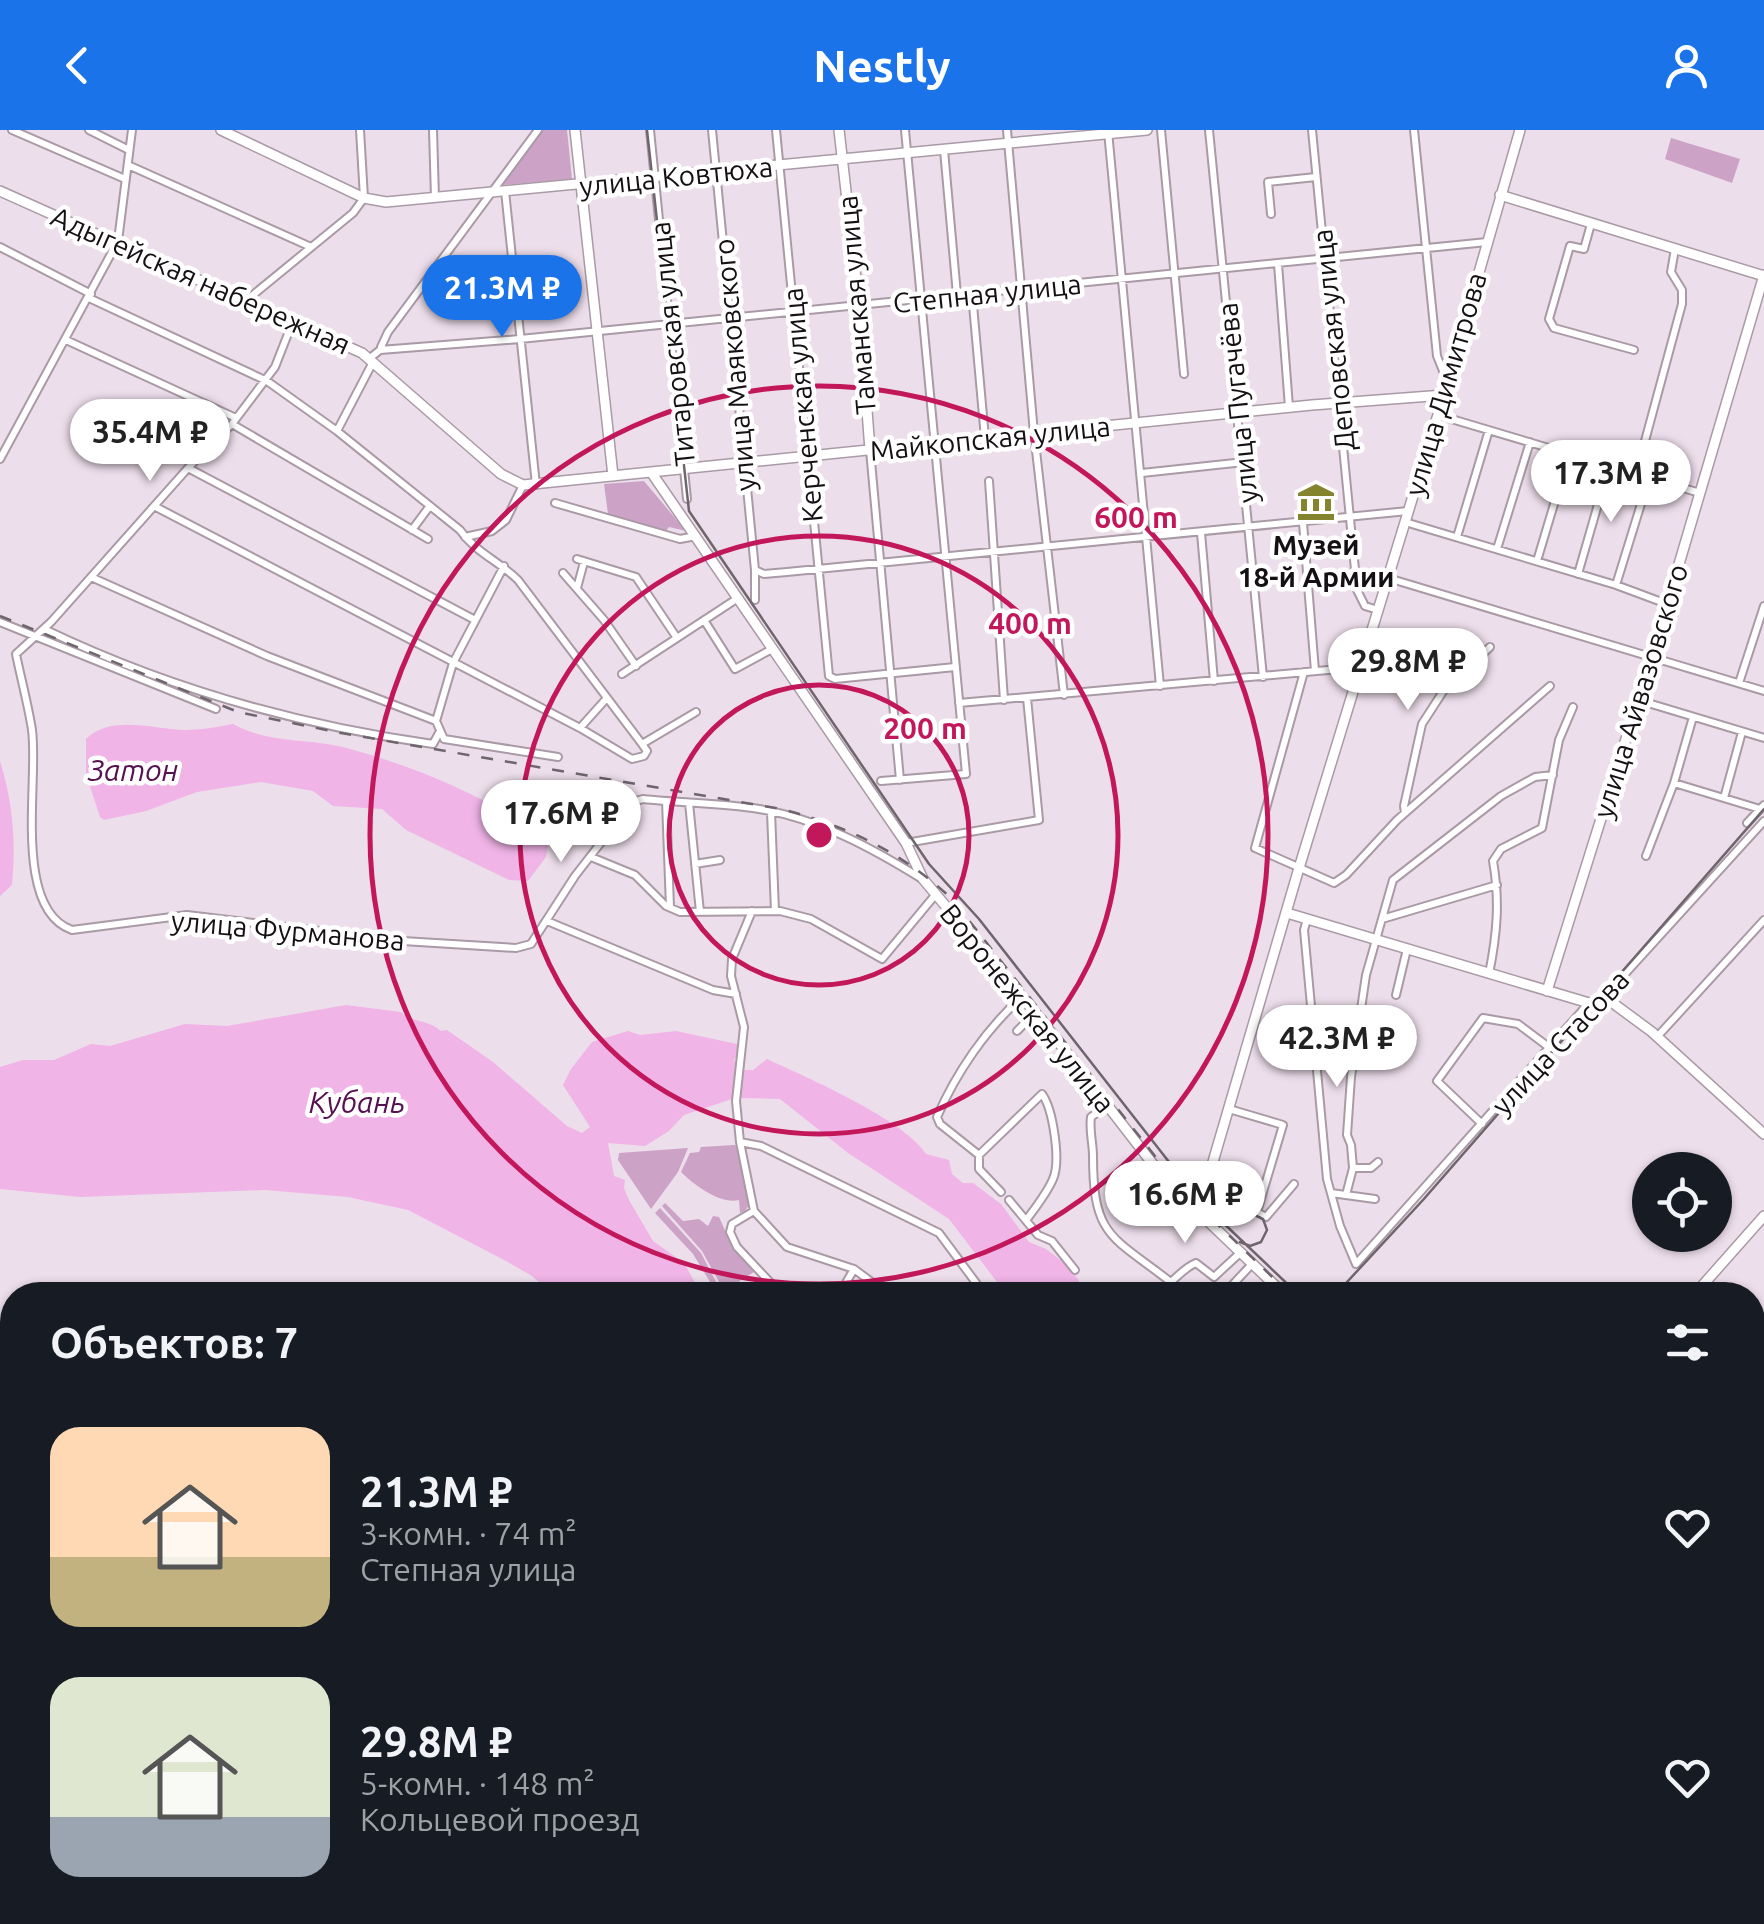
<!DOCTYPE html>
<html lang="ru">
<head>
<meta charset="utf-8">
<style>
  :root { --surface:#171b24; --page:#242831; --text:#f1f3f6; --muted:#9ea1a6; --accent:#1a73e8 }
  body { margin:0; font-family:Ubuntu,sans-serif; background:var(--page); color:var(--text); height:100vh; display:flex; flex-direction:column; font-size:38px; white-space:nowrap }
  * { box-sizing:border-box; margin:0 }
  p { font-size:32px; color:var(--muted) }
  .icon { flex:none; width:55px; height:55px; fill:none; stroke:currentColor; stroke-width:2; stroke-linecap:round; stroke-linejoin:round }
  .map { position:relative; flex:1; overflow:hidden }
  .drawer { position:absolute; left:0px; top:1152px; width:1765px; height:642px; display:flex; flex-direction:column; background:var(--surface); border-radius:40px 40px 0 0; box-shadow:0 2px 8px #0004 }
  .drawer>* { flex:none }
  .fabs { position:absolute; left:1632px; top:1022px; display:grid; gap:20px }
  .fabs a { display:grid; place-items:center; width:100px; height:100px; border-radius:50%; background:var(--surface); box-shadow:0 2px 8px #0004; font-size:50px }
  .price { position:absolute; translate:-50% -85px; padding:0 22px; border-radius:35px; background:#fff; color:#222; font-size:32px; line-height:65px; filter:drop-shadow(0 2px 5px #0008) }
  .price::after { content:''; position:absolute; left:50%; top:60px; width:30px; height:22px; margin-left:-15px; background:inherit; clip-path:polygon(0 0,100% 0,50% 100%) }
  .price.current { background:var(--accent); color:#fff }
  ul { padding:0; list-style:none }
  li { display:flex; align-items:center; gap:30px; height:250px; padding:0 50px }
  li span { display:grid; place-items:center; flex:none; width:280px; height:200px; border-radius:30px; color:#555 }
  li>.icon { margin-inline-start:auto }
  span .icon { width:120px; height:120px; fill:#fffc; stroke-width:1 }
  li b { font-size:42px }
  h2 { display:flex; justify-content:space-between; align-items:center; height:120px; padding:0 50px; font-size:42px }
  header { display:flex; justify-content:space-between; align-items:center; height:130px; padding:0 50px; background:var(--accent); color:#fff; font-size:45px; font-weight:700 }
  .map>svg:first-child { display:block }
  .green { fill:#cca3c6 }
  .water { fill:#f0b4e7 }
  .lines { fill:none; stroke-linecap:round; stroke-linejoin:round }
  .canal { stroke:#f0b4e7; stroke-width:5 }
  .street-casing { stroke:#a99aa6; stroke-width:10 }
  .secondary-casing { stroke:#a99aa6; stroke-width:12 }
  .street { stroke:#fff; stroke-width:6 }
  .secondary { stroke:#fff; stroke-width:9 }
  .tram { stroke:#6e656d; stroke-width:2.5 }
  .rail { stroke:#6e656d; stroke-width:2.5; stroke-dasharray:12 12; stroke-linecap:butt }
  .ring { fill:none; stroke:#c2185b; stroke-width:5 }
  .labels { text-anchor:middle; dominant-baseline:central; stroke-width:9; stroke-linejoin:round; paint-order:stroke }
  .street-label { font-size:28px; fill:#151014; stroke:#fff }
  .poi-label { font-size:28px; font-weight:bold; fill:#151014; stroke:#fff }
  .water-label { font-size:30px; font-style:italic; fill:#561151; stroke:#fff }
  .centre { fill:#c2185b; stroke:#fff; stroke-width:5 }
  .ring-label { font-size:30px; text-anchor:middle; font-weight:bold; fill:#c2185b; stroke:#fff; stroke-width:9; stroke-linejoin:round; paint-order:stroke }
</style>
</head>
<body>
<header><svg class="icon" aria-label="back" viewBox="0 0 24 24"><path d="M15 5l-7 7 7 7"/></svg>Nestly<svg class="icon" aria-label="person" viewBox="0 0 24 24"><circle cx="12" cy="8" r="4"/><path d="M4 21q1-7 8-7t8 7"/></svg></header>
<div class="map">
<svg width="1764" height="1794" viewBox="0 0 1764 1794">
  <rect width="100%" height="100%" fill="#eddeeb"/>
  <!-- green -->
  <path class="green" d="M542 0H567L572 49 501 55Z
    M1671 8 1740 29 1732 53 1665 29Z
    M644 351 686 401 669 397 665 402 608 384 604 354Z
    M734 1015 739 1017 749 1075 745 1081 740 1083 739 1070C721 1075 694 1055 681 1042L690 1023 699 1022 701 1017Z
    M688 1018 678 1042 651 1079 618 1030 619 1023Z
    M665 1073 683 1091 699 1089 708 1096 713 1086 719 1087 732 1116 754 1142 724 1161 702 1121 662 1076Z
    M660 1078 701 1123 722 1163 718 1165 693 1124 655 1083Z
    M1757 1643 1763 1662 1761 1744 1755 1740Z
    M221 1783H334L332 1794H217Z
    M1168 1783 1708 1782 1720 1794H1159Z"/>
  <!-- water -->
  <path class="water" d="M233 594C268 613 301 608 338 616 398 630 506 671 548 716L546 727 528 751 509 750 406 700 382 679 333 676 313 661 261 652 197 662 146 681 104 690 100 687 86 644V609C110 584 154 599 185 600 201 600 217 597 233 594Z
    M0 631C13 673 16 711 12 755L0 766Z
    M346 875 401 882C411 893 428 889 441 901L447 900 493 932 567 996 582 1003 590 997 563 955 571 939 592 912 628 901 640 905 676 901 737 914 739 922 734 930 737 936 735 968 684 985 669 1001 645 1016 608 1013 614 1046 625 1050 624 1058 629 1070 653 1111 684 1133 702 1165H553L532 1146 506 1131 408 1080 348 1067 265 1060 80 1067 0 1059V937L23 930H54L91 914 110 916 185 894 227 896Z
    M767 929C806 947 905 990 926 1024L949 1030 952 1044 963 1053H973L1001 1074 1029 1112 1046 1119 1063 1132 1078 1149 1085 1165H1007L949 1089 848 1023 780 969 741 968 743 940H753Z
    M775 1783H966L968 1794H778Z"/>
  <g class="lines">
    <!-- canal -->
    <path class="canal" d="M1635 1794 1640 1782"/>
    <!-- street casing -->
    <g class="street-casing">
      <path id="street" d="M12 0 125 49
        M89 0 129 20
        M433 0 435 68
        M650 0 687 369
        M712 0 755 440V470
        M776 0 829 546 835 549 955 537
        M1007 0 1034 303 1064 565
        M1161 0 1184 244
        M1209 0 1263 547
        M1312 0 1357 460 1365 476 1378 480
        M1414 0 1437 226 1447 251
        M1108 1 1160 556
        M944 20 957 165
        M128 35 311 117
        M505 61 536 355
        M1271 84 1268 52 1316 47
        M1591 94 1584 119 1570 116 1549 189 1554 198 1634 220
        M0 117 91 164
        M1278 134 1289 277
        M972 164 985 308
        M89 168 267 251 337 301 460 400C476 423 499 431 518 450L642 614 647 621 644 626 632 629 580 598 154 376
        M248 169 353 83 364 68 360 0
        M293 191 275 237 232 294 188 338 51 492 16 524C21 549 28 574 32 600 39 650 12 779 72 800L187 785 403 811 516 818 531 814 575 746 620 688 636 671 643 669C681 673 721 673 759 679 817 688 872 718 922 749
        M66 210 236 288
        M381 217 388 202 538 0
        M370 228 380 220 520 209 1487 112
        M1438 285 1700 363
        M232 294 428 409
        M337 301 373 232
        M870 320 900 650
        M1642 322 1682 174V160L1671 142 1675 119
        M0 329 118 111 132 0
        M188 338 475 490
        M1142 343 1244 332
        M989 351 1004 570
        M555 373 680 409 696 406
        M1405 392 1616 455 1667 474
        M1303 393 1315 541
        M412 400 429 377
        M1201 403 1214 551
        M465 407 492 401 506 390 523 355
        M1457 407 1489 300
        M1497 419 1530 312
        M577 429 636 447 677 508
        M1537 431 1569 324
        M755 440 764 444 787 442 1408 381
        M563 443 604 490 636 536
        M1578 444 1609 336
        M91 447 267 526 436 591
        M1388 448 1764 561
        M1616 455 1649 348
        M577 458 584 432
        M704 490 735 539 772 519
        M0 492 216 579
        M44 499C167 558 298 595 433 614L439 603
        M1304 542 1255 718 1334 753 1346 745 1397 690 1550 556
        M622 544 738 468
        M1739 553 1764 476
        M1638 570 1764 608
        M959 573 1361 537
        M436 591 453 533 504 436
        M436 591 444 609 558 627
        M580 598 606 569
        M642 614 696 582
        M881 651 966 644 905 0
        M1674 653 1760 679
        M1724 668 1742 602
        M666 671 670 777
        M689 673 700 782
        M771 682 775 781
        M1405 683 1404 676 1422 594 1444 560 1490 517
        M1747 693 1764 675
        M906 713 1039 690 1027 568
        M1646 726 1674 653 1693 587
        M591 727 635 745 666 776 680 782 780 781 811 789 882 829 936 764
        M695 734 720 730
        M752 781 732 829 731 846 744 897 736 971 740 1012 754 1081 787 1117 854 1139 889 1165
        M1307 789 1304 800 1327 1049 1340 1096 1356 1134 1589 873
        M1382 789 1497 755
        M547 791 713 860 736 864
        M1489 844C1497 804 1500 771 1493 731L1501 719 1542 698 1559 610 1573 577
        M1396 865 1407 819
        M1606 868 1614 856 1764 691
        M1017 901 1035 883
        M1657 907 1764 790
        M1108 975 1091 987C1089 1000 1093 1013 1093 1026 1093 1108 1112 1106 1172 1153
        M1482 994 1437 951 1483 888 1518 894 1550 918
        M740 1012 761 1016 939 1103 985 1165
        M979 1025 1042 964C1053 979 1061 1031 1053 1049 1047 1063 1036 1077 1027 1089
        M1353 1038H1371L1378 1032
        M1001 1062 979 1039V1025L940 994 937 987C956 943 986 899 1022 867
        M1331 1063 1375 1069
        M1346 1065 1353 1038 1351 1015 1347 1005 1351 947 1366 845 1393 750 1501 666 1535 647 1553 645
        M1202 1069C1222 1088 1232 1081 1257 1082L1283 995 1229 979
        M1009 1070 1038 1105 1052 1111 1075 1140
        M754 1081 732 1094 730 1102 737 1117 782 1165
        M1257 1082 1266 1087 1294 1054
        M839 1165 854 1139
        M1152 1165C1170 1158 1180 1139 1196 1133L1214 1147 1240 1123
        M1223 1165 1252 1134
        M0 1386 12 1349
        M0 1532 12 1537
        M0 1746 12 1747
        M688 1782 691 1794
        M112 1794 115 1782
        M214 1794V1782
        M334 1794 335 1782
        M489 1794 490 1782"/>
    </g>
    <!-- secondary casing -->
    <g class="secondary-casing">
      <path id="secondary" d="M221 0 364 68 386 72 1147 0
        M575 0 613 346
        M839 0 859 175 870 320
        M0 61 362 223 501 344 523 355 1312 275 1444 265
        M1500 65 1764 146
        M651 342 906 713 923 749 1039 887 1166 1051 1285 1165
        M1287 783 1589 873 1606 868 1652 902 1764 1004
        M1547 861 1652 526 1764 145
        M1194 1081 1203 1066 1299 738 1440 278 1520 0
        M1694 1165 1764 1086
        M1752 1402 1764 1409
        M1752 1517 1764 1492
        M1733 1782 1744 1794"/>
    </g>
    <!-- street -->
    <use href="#street" class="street"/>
    <!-- secondary -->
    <use href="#secondary" class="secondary"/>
    <!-- tram -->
    <path class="tram" d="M647 0 689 381 929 734 979 789 1198 1069 1299 1165
      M1209 1080C1227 1088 1246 1078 1263 1089L1267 1100 1261 1112 1250 1116 1240 1112
      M1335 1165 1423 1070 1764 679"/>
    <!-- rail -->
    <path class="rail" d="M0 486 238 582 341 603 781 679C847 696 902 722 952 769L1181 1059 1291 1165"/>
  </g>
  <!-- distance rings -->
  <g class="ring">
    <circle cx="819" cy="705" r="150"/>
    <circle cx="819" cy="705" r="299"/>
    <circle cx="819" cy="705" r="449"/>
  </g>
  <!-- icons -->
  <defs>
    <g id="museum-bare" transform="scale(3)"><path d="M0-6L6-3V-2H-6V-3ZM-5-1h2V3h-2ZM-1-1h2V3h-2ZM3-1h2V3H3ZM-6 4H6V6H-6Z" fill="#84842e" stroke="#fff" stroke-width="2.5" paint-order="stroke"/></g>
  </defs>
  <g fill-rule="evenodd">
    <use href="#museum-bare" x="1316" y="372"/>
  </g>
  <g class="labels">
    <!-- street labels -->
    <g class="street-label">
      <text transform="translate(676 46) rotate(-6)">улица Ковтюха</text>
      <text transform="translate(201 150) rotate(24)">Адыгейская набережная</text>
      <text transform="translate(987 163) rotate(-6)">Степная улица</text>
      <text transform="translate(856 175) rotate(-95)">Таманская улица</text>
      <text transform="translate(1333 210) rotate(-96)">Деповская улица</text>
      <text transform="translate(672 214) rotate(-96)">Титаровская улица</text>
      <text transform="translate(734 235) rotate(-95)">улица Маяковского</text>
      <text transform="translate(1445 254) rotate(-74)">улица Димитрова</text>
      <text transform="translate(1237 273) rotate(-96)">улица Пугачёва</text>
      <text transform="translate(802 275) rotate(-95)">Керченская улица</text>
      <text transform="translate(990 308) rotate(-6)">Майкопская улица</text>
      <text transform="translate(1640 561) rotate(-73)">улица Айвазовского</text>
      <text transform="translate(288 800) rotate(5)">улица Фурманова</text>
      <text transform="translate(1028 878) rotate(51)">Воронежская улица</text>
      <text transform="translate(1560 912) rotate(-47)">улица Стасова</text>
    </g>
    <!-- poi labels -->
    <g class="poi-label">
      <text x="1316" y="414">Музей<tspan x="1316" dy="32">18-й Армии</tspan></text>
    </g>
    <!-- water labels -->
    <g class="water-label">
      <text x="133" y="640">Затон</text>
      <text x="357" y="972">Кубань</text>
    </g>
  </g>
  <circle cx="819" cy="705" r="15" class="centre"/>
  <g class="ring-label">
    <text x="1136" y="398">600 m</text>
    <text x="1030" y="504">400 m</text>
    <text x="925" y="609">200 m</text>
  </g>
</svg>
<div class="fabs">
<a><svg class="icon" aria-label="locate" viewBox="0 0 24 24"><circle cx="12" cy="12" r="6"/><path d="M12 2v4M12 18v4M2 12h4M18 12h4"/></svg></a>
</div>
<b class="price current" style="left:502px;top:210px">21.3M ₽</b>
<b class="price" style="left:150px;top:354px">35.4M ₽</b>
<b class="price" style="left:1611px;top:395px">17.3M ₽</b>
<b class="price" style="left:1408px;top:583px">29.8M ₽</b>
<b class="price" style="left:561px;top:735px">17.6M ₽</b>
<b class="price" style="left:1337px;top:960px">42.3M ₽</b>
<b class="price" style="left:1185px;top:1116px">16.6M ₽</b>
<section class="drawer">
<h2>Объектов: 7<svg class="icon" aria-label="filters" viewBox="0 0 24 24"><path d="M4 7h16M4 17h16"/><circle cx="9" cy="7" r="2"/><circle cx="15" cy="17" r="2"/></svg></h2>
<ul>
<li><span style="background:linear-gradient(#ffd9b3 65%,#c2b280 0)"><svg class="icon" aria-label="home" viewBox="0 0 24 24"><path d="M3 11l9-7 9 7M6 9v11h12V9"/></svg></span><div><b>21.3M ₽</b><p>3-комн. · 74 m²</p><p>Степная улица</p></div><svg class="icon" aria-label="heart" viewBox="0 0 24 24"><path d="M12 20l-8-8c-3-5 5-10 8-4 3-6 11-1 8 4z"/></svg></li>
<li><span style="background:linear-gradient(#dfe7d0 70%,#9aa5b1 0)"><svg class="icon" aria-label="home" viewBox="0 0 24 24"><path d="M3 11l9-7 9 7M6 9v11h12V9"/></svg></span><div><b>29.8M ₽</b><p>5-комн. · 148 m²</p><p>Кольцевой проезд</p></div><svg class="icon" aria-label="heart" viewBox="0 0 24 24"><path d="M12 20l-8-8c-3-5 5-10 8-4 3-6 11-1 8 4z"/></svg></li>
</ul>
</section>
</div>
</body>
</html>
